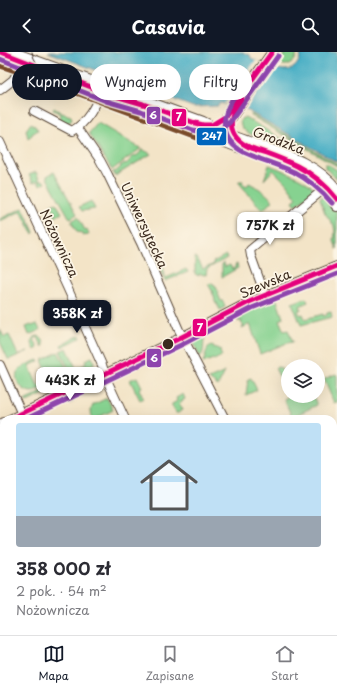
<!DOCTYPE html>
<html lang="pl">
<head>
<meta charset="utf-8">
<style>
  :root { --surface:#fff; --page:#f2f2f3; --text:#2b2b33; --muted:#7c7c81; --line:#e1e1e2; --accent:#111827 }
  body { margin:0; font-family:"Playpen Sans",sans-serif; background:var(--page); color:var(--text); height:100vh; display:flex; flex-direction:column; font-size:15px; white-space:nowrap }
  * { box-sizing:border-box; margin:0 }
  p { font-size:13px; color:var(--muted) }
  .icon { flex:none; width:22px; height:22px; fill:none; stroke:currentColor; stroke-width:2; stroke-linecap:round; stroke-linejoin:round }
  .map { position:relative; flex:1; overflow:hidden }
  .side { position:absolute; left:0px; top:363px; width:337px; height:220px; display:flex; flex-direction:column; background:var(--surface); border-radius:12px 12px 0 0; box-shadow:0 4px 16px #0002 }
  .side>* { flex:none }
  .banner { position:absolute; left:12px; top:12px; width:313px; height:36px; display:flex; gap:8px }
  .buttons { position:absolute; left:281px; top:307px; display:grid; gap:8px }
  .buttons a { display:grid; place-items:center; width:44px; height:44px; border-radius:50%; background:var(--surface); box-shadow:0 4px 16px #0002; font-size:20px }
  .price { position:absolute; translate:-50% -34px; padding:0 9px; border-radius:8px; background:#fff; color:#222; font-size:13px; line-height:26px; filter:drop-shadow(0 1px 2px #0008) }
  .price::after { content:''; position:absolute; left:50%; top:24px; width:12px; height:9px; margin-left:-6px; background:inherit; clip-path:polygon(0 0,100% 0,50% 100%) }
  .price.current { background:var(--accent); color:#fff }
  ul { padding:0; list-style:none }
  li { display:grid; align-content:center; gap:8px; height:212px; padding:0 16px }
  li+li { border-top:1px solid var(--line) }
  li span { display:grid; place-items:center; height:124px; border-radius:4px; color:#555 }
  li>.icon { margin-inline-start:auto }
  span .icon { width:72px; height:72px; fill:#fffc; stroke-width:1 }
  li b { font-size:17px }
  .chip { padding:0 14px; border-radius:18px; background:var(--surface); box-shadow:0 4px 16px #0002; font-size:14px; line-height:36px }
  .chip.current { background:var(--accent); color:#fff }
  header { display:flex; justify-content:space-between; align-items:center; height:52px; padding:0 16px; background:var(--accent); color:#fff; font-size:18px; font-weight:700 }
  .menu { display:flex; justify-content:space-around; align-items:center; height:56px; border-top:1px solid var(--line); background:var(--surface); font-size:11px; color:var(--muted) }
  .menu a { display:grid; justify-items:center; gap:2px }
  .menu .current { color:var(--accent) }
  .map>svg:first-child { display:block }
  .green { fill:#86d290; stroke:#607e57 }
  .water { fill:#46aec5; stroke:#406c72 }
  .pier { fill:#f3e4c7 }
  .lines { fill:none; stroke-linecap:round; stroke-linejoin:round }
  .minor-casing { stroke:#574637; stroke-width:10 }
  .tertiary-casing { stroke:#574637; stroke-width:12 }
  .minor { stroke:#fff; stroke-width:8 }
  .tertiary { stroke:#fff; stroke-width:10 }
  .tram { stroke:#3b2a1e; stroke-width:1 }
  .bus-1-casing { stroke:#fcf5e5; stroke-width:8 }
  .bus-2-casing { stroke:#fcf5e5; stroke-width:8 }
  .bus-1 { stroke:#0065bd; stroke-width:5 }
  .bus-2 { stroke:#7a4b2a; stroke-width:5 }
  .tram-1-casing { stroke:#fcf5e5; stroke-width:8 }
  .tram-2-casing { stroke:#fcf5e5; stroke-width:8 }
  .tram-1 { stroke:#e5007d; stroke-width:5 }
  .tram-2 { stroke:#8e44ad; stroke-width:5 }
  .stop-dot { fill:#3b2a1e; stroke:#fcf5e5; stroke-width:1.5 }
  .labels { text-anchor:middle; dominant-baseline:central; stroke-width:3.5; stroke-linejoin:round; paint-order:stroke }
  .street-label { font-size:13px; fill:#3b2a1e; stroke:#fcf5e5 }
  .line-badge { stroke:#fcf5e5; stroke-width:1.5 }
  .badge-label { font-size:11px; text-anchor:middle; font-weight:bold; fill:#fff }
</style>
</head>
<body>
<header><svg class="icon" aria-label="back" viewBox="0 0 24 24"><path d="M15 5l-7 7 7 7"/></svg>Casavia<svg class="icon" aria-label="search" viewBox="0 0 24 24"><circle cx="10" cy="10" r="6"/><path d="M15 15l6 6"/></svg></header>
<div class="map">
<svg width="337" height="583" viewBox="0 0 337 583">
  <rect width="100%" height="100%" fill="#fcf5e5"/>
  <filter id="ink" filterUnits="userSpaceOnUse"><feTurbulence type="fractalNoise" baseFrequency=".025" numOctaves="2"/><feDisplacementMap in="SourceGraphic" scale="8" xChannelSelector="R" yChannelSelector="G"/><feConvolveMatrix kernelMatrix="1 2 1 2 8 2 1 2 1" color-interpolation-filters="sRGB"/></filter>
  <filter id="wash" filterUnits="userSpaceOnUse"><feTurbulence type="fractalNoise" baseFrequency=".012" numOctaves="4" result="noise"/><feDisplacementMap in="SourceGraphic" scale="16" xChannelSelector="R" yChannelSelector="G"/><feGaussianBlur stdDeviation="0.9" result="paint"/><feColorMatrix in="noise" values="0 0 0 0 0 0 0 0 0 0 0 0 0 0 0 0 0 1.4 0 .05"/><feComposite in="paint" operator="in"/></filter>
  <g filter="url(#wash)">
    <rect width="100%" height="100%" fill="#f3e4c7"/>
    <!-- green -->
    <path class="green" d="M286 0H297C296 12 288 16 278 11Z
      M54 56 62 61 71 64 72 68 68 71 60 68 61 62 53 58Z
      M251 62 337 112V114L250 63Z
      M245 65 290 92H293L294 94V96L292 98 288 97 248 81C243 78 239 73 241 67Z
      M31 71 35 74 38 78 32 82V83L28 86 26 78Z
      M98 71 140 96V97L112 118 89 81Z
      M142 97 151 102 115 124 113 120 114 119 115 120 121 115 120 114 125 111 126 112 135 103 136 104 141 100V98Z
      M325 112H327L337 118V127L325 116Z
      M269 113C284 119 301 125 314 136L313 140 296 153 293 149 297 146 286 131 273 118 264 128Z
      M36 120 40 129 43 128 45 131 40 133 38 129 33 131 29 123Z
      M54 120 77 162 71 166 69 165 47 126V124Z
      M239 129H243L242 131 247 134 249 131C259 136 266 141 273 149L262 158 240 132 238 130Z
      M324 144 333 154 337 162V197L334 189 335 180 334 174 325 161 320 147V146Z
      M91 149 95 157 82 159 79 155Z
      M56 151 62 161 55 165 54 163 56 162 51 153Z
      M23 156 34 180 33 182 21 159 0 169V167Z
      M78 165 85 178 87 177 89 182 87 184 86 183 83 184 82 181 77 180 72 171V169Z
      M226 203 227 206 207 217 206 223 199 222V224L195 222V205L197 206 203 217 214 212 213 210Z
      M224 211 225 215 230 213 232 217 235 216V213L237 212 238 216 222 225V212Z
      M163 213 164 219 163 221 166 226 186 217 188 220 165 229 159 215Z
      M212 231 215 233 219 241 218 242 221 249H223L225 255 220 258 217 252 218 251 216 252 214 247 215 246 212 240 213 239H212L208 232Z
      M275 243 283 266 279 268 284 279 288 278 293 290 287 291 260 302 250 272 242 276 243 274H244L241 271 242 269H237V268L242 265 241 263 246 260 244 257Z
      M306 246 308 250 300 254 301 257 298 259 300 263 303 262 305 267 323 262V264L327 263V261L331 260 332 265 301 273 292 251Z
      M37 272 40 278 29 283 26 275 31 273 32 274Z
      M0 277 4 285 9 283 18 303 28 299 10 307H8L0 290Z
      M207 277 208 278C207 280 206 283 205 285 202 292 206 298 200 305L191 286Z
      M80 283V286L62 295 61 293Z
      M39 284 43 288 44 294H42L38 285 34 287 38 296 35 298C31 291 29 285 39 284Z
      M211 294 221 298 220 300 222 304 214 308 213 307 203 311 208 295Z
      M67 296 76 316 86 312 85 308 92 305C93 308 95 310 93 313L77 320 68 315 60 299Z
      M58 300 66 315C61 322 56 324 48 323L42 308Z
      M37 308 39 309 29 314 38 334 48 330C48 334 47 335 43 336 39 338 36 340 31 340 21 339 11 325 20 317 24 313 31 311 37 308Z
      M278 315 281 316 284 324 288 322V327L282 330 275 316Z
      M67 317 75 321 61 328 59 323 63 321Z
      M89 318H91L90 320 61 334 59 333 60 332Z
      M225 320 218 334 209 327Z
      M336 322 337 324V350L334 351 324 327Z
      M137 325 142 335 139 337 143 346 140 348 130 328Z
      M251 326 257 338 246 343 248 327Z
      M51 336H53L52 338 27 350 25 349 26 348Z
      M183 342 185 347 179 351 183 358 178 361H176L172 354V352L177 349 176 346Z
      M289 344H308L310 347 314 346 317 353 292 365 284 347Z
      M107 346 113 358 95 367H92L91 358 93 353Z
      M4 422V450C0 439 0 434 4 422Z
      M0 455 4 457V472L0 474Z
      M3 479 4 482V511L0 502V480Z
      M53 579H80L74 583H53L52 580Z
      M284 579H317L313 583H278Z"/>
    <!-- water -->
    <path class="water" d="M48 0H241L250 3 251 6C269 14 297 31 301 0H337V110L245 57 220 51 218 54 193 55Z"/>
    <!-- pier -->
    <path class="pier" d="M256 8 274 16 244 59 224 52Z"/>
  </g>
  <g filter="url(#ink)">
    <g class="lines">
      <!-- minor casing -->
      <g class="minor-casing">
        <path id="minor" d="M0 38 13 28 21 14
          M34 59 72 79C88 70 96 52 103 37
          M78 76 100 108 108 123 141 191 179 278 225 367
          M0 90 67 235 102 313 106 326 125 367
          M265 243 251 204 250 198 324 137
          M0 313 24 367
          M10 367 178 287 249 250 337 214
          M0 372 4 370
          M0 572 4 570
          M134 579 136 583
          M104 583 110 579
          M261 583 266 579"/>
      </g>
      <!-- tertiary casing -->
      <g class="tertiary-casing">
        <path id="tertiary" d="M11 0 203 70C217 77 231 84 246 89 278 101 314 109 337 138
          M0 7 38 19 65 29 213 85 238 95 291 116 303 121 316 130 327 141 337 154
          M214 83 273 0
          M333 485 337 481
          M200 583 206 579"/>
      </g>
      <!-- minor -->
      <use href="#minor" class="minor"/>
      <!-- tertiary -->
      <use href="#tertiary" class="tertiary"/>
      <!-- tram -->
      <path class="tram" d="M32 0C34 10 39 14 47 18
        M195 71 249 95"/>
      <!-- bus-1 casing -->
      <g class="bus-1-casing">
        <path id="bus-1" d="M0 7 38 19 213 85 273 0"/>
      </g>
      <!-- bus-2 casing -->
      <g class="bus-2-casing">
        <path id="bus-2" d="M0 14 36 26 213 92 216 91 219 89 279 4"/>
      </g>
      <!-- bus-1 -->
      <use href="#bus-1" class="bus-1"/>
      <!-- bus-2 -->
      <use href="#bus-2" class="bus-2"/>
      <!-- tram-1 casing -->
      <g class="tram-1-casing">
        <path id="tram-1" d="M1 0 109 42 143 52 195 71 203 73H212L225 65 272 0
          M241 47C228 65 226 84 249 95 254 97 260 99 266 101 277 105 287 109 297 114 313 122 326 133 337 147
          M10 367 178 287 249 250 337 214"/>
      </g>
      <!-- tram-2 casing -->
      <g class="tram-2-casing">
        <path id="tram-2" d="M0 7 106 49 141 59 193 78C210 82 217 81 230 70L278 4
          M235 43C222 62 218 84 240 98 246 102 254 104 260 107 272 111 283 115 294 120 309 128 321 138 332 151
          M26 367 181 293 252 256 337 222"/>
      </g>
      <!-- tram-1 -->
      <use href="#tram-1" class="tram-1"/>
      <!-- tram-2 -->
      <use href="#tram-2" class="tram-2"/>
    </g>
  </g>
  <!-- markers -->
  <circle class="stop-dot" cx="168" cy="292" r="6"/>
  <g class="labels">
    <!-- street labels -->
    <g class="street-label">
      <text transform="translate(279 88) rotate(21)">Grodzka</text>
      <text transform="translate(145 173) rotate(65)">Uniwersytecka</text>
      <text transform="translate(60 191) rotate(65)">Nożownicza</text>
      <text transform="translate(265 231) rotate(-23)">Szewska</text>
    </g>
  </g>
  <g class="line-badge">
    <rect x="146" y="54" width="15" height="19" rx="4" fill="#8e44ad"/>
    <rect x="171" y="56" width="16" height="19" rx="4" fill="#e5007d"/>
    <rect x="196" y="75" width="31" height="19" rx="4" fill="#0065bd"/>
    <rect x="192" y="266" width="15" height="19" rx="4" fill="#e5007d"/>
    <rect x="146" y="296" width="16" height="20" rx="4" fill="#8e44ad"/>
  </g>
  <g class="badge-label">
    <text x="153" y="67">6</text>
    <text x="179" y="69">7</text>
    <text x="212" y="88">247</text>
    <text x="200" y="280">7</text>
    <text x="154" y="310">6</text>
  </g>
</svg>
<div class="buttons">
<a><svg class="icon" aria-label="layers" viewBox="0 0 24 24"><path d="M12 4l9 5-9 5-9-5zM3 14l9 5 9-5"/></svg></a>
</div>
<b class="price" style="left:270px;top:194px">757K zł</b>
<b class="price current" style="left:77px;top:282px">358K zł</b>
<b class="price" style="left:70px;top:349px">443K zł</b>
<div class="banner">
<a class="chip current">Kupno</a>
<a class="chip">Wynajem</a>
<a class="chip">Filtry</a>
</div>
<section class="side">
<ul>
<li><span style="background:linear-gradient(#bfe0f5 75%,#9aa5b1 0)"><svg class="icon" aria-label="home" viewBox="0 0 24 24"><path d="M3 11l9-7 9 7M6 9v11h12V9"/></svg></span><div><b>358 000 zł</b><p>2 pok. · 54 m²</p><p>Nożownicza</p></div></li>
</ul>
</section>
</div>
<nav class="menu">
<a class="current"><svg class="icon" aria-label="map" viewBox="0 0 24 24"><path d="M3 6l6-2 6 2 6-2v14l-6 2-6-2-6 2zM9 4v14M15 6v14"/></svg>Mapa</a>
<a><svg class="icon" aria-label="saved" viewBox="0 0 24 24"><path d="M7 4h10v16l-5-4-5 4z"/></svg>Zapisane</a>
<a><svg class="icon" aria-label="home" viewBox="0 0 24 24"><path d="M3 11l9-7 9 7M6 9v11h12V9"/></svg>Start</a>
</nav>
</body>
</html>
